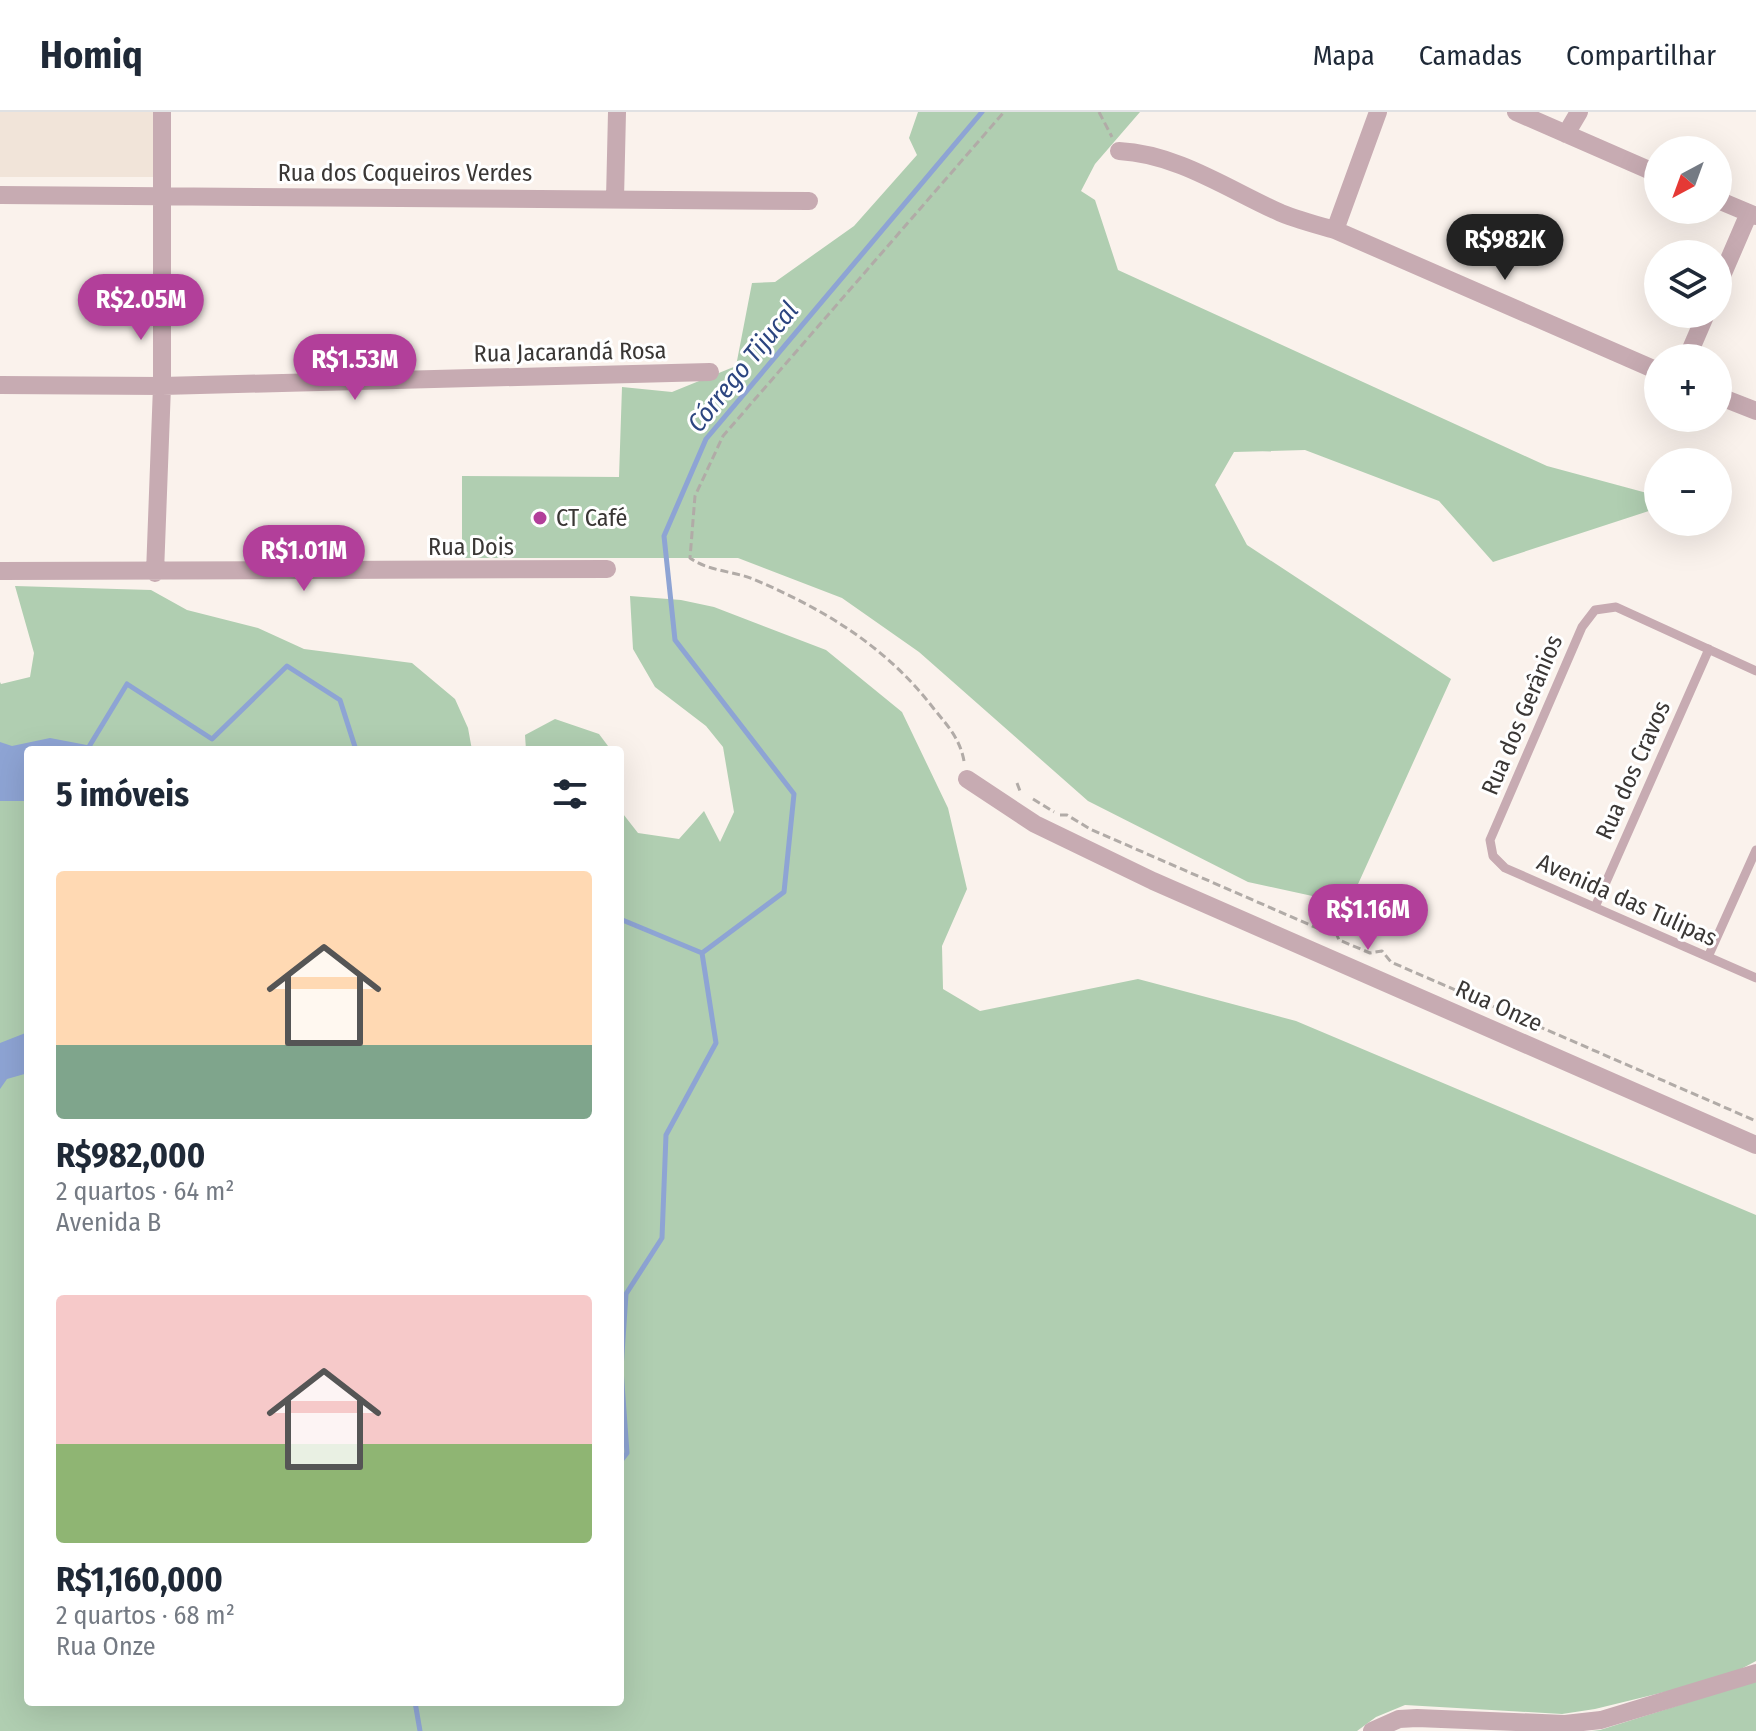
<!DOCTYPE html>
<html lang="pt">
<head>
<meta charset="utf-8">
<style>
  :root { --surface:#fff; --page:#f2f2f3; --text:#1f2937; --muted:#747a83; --line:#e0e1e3; --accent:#b23f9a }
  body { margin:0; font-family:"Fira Sans Condensed",sans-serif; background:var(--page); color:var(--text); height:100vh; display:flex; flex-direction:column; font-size:30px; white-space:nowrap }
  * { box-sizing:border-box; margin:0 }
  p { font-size:26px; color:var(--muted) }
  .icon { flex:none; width:44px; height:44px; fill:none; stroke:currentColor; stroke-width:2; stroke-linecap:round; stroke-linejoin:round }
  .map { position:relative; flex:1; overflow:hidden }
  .details { position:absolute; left:24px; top:634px; width:600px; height:960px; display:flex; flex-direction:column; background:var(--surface); border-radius:8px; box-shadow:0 8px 32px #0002 }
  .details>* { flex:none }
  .needle { width:52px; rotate:221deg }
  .controls { position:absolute; left:1644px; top:24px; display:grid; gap:16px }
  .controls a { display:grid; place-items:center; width:88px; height:88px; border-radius:50%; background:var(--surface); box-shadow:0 8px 32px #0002; font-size:40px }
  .price { position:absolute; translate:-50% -68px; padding:0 18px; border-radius:28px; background:var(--accent); color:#fff; font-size:26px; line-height:52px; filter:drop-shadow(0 2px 4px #0008) }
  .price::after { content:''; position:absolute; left:50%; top:48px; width:24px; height:18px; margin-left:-12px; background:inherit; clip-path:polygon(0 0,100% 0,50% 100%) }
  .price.on { background:#222; color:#fff }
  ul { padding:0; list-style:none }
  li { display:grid; align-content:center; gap:16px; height:424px; padding:0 32px }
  li span { display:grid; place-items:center; height:248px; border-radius:8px; color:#555 }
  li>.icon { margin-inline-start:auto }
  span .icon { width:144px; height:144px; fill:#fffc; stroke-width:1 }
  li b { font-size:34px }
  h2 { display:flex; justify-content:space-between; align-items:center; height:96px; padding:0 32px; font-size:34px }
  header { display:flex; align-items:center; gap:48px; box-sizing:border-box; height:112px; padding:0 40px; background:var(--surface); border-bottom:2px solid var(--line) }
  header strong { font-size:38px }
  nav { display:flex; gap:44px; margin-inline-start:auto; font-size:28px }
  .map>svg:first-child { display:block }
  .built { fill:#f1e4d9 }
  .green { fill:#b0ceb1 }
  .water { fill:#8ea4d4 }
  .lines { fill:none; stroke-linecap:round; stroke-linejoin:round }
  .stream { stroke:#8ea4d4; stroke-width:5 }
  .path { stroke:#b1aba7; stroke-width:3; stroke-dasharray:8 4; stroke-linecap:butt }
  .service { stroke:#c7abb2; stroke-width:9 }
  .minor { stroke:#c7abb2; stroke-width:18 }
  .poi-dot { fill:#b23f9a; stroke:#fff; stroke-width:3 }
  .labels { text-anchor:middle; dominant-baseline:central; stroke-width:6; stroke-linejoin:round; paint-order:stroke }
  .street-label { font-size:24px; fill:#3a3735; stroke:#fff }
  .poi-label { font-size:24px; fill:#3a3735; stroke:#fff; text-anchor:start }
  .water-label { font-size:26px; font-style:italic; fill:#2c4580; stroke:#fff }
</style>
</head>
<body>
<header>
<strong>Homiq</strong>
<nav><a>Mapa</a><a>Camadas</a><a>Compartilhar</a></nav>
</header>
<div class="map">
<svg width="1756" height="1619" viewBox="0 0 1756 1619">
  <rect width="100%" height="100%" fill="#faf2ec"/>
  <!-- built -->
  <path class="built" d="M0 0H153V65H0Z"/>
  <!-- green -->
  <path class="green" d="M918 0H1140L1095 52 1081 79 1095 88 1118 158 1547 354 1658 384V396L1493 450 1439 389 1305 338 1234 340 1215 373 1247 433 1451 567 1349 792 1248 770 1088 689 919 540 842 486 738 446H462V364L619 365 622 275 672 280 736 254 752 171 775 170 854 114 917 43 909 26Z
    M15 474 151 478 187 498 258 516 304 537 412 551 455 587 468 616 472 638H28V1590H620V698L638 721 679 727 704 699 720 730 734 700 723 635 706 614 655 575 633 537 630 484 681 488 714 495 826 538 902 600 948 696 967 777 942 834 943 877 980 899 1138 867 1296 909 1756 1103V1549L1726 1565 1595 1597 1562 1602 1405 1593 1376 1605 1357 1619H0V570L1 572 30 565 34 541Z
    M555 607 599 622 611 638H526L525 623Z
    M1756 1569V1619H1591L1600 1618Z"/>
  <!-- water -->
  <path class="water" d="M50 626 113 638H28V689H0V630L12 634Z
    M28 920V961L7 967 0 977V931Z"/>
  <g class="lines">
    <!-- stream -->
    <path class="stream" d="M87 638 127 572 212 627 287 554 340 588 356 638
      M620 807 702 841
      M620 1350 627 1341 621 1257 626 1182 662 1126 666 1023 716 931 702 841 784 780 794 682 675 528 664 424 706 327 982 0
      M415 1590 420 1619"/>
    <!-- path -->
    <path class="path" d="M1099 0 1112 25
      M964 649C960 627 948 614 934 597 887 535 824 497 753 467 733 459 708 459 690 446L695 384 723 324 1004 0
      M1017 671 1020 679
      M1033 687 1054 700
      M1060 703H1067L1090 717 1317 816 1336 821 1339 828 1370 841 1382 839 1391 850 1756 1009"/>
    <!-- service -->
    <path class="service" d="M1756 559 1616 495 1595 498 1582 515 1490 728 1493 744 1505 756 1756 866
      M1595 795 1709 537
      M1708 845 1756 738"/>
    <!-- minor -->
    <path class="minor" d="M1516 0 1658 62
      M1566 22 1579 0
      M1119 39C1178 42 1229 78 1281 101 1298 108 1317 113 1335 118L1658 259
      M0 83 809 89
      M615 87 617 0
      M1718 88 1756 104
      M1335 118 1378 0
      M1718 173 1749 101
      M1687 246 1706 202
      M0 273 162 274 710 260
      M1718 284 1756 299
      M0 459 607 457
      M155 461 162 274V0
      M967 667 1035 712 1153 769 1756 1033
      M1372 1619 1399 1607 1417 1606 1565 1612 1601 1608 1756 1561"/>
  </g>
  <!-- markers -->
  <circle class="poi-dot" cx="540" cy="406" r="8"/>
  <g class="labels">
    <!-- street labels -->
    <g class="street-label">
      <text x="405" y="61">Rua dos Coqueiros Verdes</text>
      <text transform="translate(570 240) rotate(-1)">Rua Jacarandá Rosa</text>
      <text x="471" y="435">Rua Dois</text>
      <text transform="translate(1522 603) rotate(-67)">Rua dos Gerânios</text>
      <text transform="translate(1633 658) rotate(-66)">Rua dos Cravos</text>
      <text transform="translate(1627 788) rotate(24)">Avenida das Tulipas</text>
      <text transform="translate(1499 894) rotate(24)">Rua Onze</text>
    </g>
    <!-- poi labels -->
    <g class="poi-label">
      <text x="556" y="406">CT Café</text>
    </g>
    <!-- water labels -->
    <g class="water-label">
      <text transform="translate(743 255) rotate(-51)">Córrego Tijucal</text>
    </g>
  </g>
</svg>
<div class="controls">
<a><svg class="needle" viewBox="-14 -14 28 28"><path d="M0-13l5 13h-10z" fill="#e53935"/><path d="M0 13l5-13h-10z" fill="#747a83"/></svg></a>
<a><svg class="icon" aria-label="layers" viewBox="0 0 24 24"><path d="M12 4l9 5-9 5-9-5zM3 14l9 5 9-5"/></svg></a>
<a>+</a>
<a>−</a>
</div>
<b class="price on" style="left:1505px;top:170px">R$982K</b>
<b class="price" style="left:141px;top:230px">R$2.05M</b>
<b class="price" style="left:355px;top:290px">R$1.53M</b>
<b class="price" style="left:304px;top:481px">R$1.01M</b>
<b class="price" style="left:1368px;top:840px">R$1.16M</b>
<section class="details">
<h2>5 imóveis<svg class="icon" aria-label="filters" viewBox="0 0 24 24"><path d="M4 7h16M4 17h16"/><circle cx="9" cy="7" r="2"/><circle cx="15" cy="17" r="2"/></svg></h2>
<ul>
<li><span style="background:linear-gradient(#ffd9b3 70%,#7fa58c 0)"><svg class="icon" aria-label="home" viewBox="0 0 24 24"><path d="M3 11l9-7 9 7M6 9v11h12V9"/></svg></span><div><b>R$982,000</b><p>2 quartos · 64 m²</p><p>Avenida B</p></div></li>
<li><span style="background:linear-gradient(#f6c9c9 60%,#8fb573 0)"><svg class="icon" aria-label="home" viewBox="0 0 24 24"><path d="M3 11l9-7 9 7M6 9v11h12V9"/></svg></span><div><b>R$1,160,000</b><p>2 quartos · 68 m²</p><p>Rua Onze</p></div></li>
</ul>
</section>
</div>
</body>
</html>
